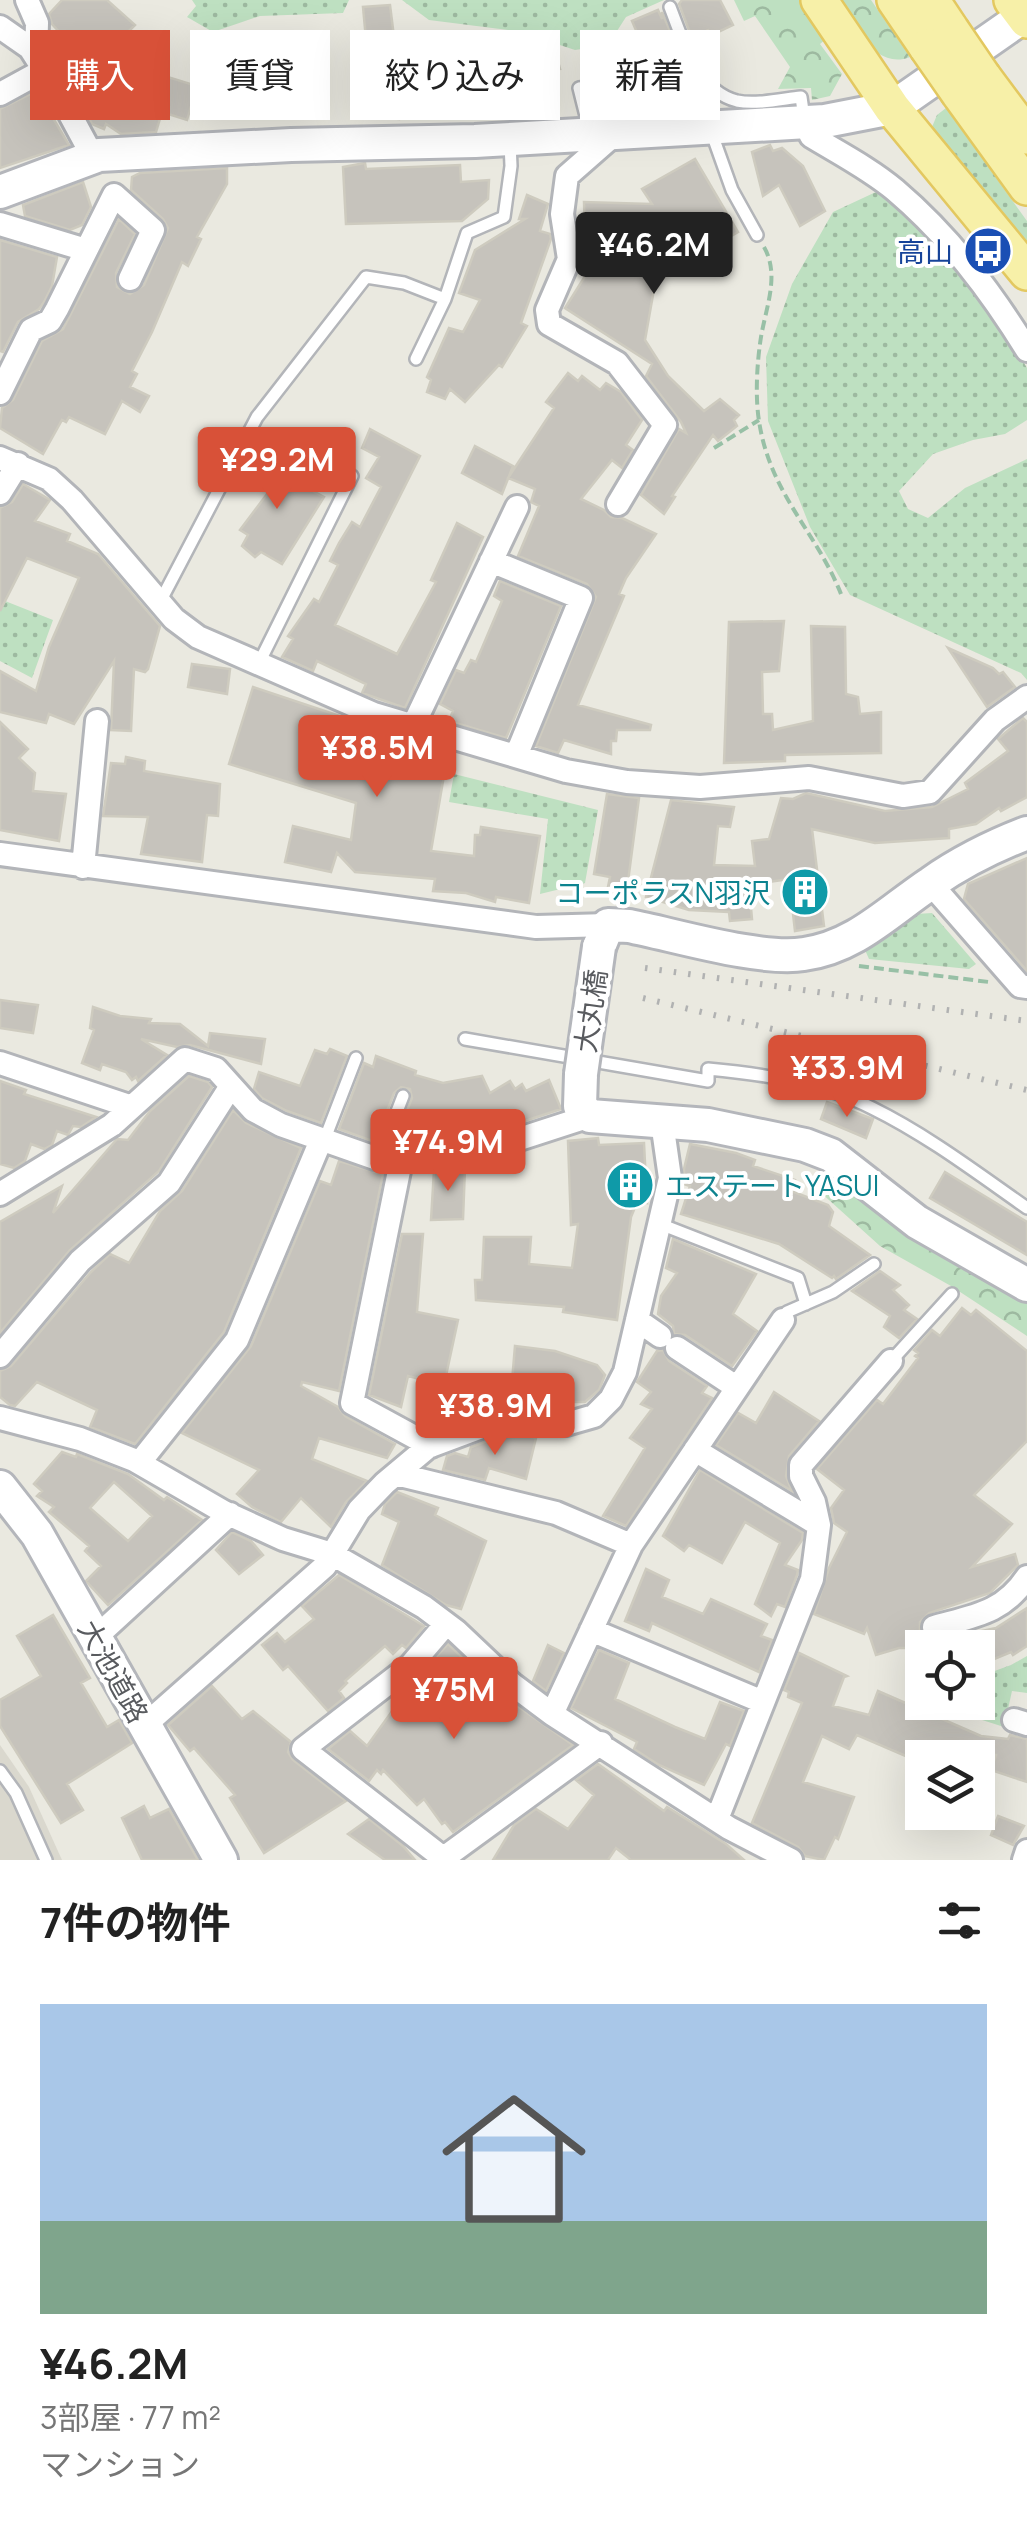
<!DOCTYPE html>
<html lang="ja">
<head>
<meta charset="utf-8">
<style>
  :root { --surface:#fff; --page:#f6f6f6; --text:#222; --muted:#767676; --line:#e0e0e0; --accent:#d85138 }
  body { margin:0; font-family:Manrope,"Noto Sans JP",sans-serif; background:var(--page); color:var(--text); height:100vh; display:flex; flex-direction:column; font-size:38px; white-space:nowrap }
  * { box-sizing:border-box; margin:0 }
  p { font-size:32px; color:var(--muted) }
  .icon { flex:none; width:55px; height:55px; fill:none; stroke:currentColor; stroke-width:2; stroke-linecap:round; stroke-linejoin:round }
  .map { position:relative; height:1860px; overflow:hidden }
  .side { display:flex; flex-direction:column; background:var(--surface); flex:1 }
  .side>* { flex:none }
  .guide { position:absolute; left:30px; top:30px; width:968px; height:90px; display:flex; gap:20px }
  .fabs { position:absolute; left:905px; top:1630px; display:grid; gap:20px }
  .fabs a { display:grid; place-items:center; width:90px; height:90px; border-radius:0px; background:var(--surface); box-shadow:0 10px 40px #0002; font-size:50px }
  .price { position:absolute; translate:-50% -85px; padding:0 22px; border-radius:10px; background:var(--accent); color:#fff; font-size:32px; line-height:65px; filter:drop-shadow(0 2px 5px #0008) }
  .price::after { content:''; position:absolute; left:50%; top:60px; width:30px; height:22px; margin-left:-15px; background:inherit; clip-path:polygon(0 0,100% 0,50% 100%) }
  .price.current { background:#222; color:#fff }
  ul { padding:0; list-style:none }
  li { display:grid; align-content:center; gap:20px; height:530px; padding:0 40px }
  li+li { border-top:2px solid var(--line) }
  li span { display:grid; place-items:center; height:310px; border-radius:0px; color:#555 }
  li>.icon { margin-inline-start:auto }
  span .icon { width:180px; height:180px; fill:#fffc; stroke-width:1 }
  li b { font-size:42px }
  h2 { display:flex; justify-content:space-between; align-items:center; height:120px; padding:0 40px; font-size:42px }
  .pill { padding:0 35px; border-radius:0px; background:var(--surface); box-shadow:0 10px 40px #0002; font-size:35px; line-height:90px }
  .pill.current { background:var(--accent); color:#fff }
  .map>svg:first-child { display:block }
  .education { fill:#dad8ce }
  .green { fill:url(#green-dots) }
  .forest { fill:url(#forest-crowns) }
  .building { fill:#c6c3bc; stroke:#cecbbf; stroke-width:2.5; fill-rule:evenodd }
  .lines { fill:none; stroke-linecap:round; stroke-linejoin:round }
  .lane-casing { stroke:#b3b5b9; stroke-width:16 }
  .street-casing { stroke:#b3b5b9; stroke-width:28 }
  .secondary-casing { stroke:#b4b6bb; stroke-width:38 }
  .primary-casing { stroke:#e3c860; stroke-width:40 }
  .path { stroke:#98c0a6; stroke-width:4; stroke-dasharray:10 5; stroke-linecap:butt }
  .lane { stroke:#fff; stroke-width:11 }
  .street { stroke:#fff; stroke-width:22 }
  .secondary { stroke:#fff; stroke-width:32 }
  .primary { stroke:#f7f0a8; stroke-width:35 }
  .rail { stroke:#b1b2b2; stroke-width:6; stroke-dasharray:2.5 12; stroke-linecap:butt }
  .secondary-bridge-casing { stroke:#b4b6bb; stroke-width:38; stroke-linecap:butt }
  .primary-bridge-casing { stroke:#e3c860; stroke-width:40; stroke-linecap:butt }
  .secondary-bridge { stroke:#fff; stroke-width:32 }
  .primary-bridge { stroke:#f7f0a8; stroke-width:35 }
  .labels { text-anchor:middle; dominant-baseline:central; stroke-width:8; stroke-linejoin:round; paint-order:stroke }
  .transit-label { font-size:28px; fill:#164399; stroke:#fff; text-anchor:end }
  .culture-label { font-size:28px; fill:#0d838f; stroke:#fff; text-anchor:end }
  .street-label { font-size:28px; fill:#595b5f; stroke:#fff }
</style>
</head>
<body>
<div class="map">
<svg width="1027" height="1860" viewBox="0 0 1027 1860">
  <defs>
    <pattern id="green-dots" width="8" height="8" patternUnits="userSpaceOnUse" patternTransform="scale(2.5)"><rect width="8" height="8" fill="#bee0c1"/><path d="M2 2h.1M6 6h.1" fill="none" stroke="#9db9a0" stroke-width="1.8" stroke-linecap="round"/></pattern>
    <pattern id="forest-crowns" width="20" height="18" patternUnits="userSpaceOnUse" patternTransform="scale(2.5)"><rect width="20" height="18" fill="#bee0c1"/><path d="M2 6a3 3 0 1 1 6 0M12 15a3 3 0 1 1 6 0" fill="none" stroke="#9db9a0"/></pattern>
  </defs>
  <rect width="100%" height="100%" fill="#eae9e0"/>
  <!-- education -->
  <path class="education" d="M0 1745 29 1787 62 1860H0Z"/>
  <!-- green -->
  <path class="green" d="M192 0H349L343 13 260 16 213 32 187 17 196 6Z
    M402 0H664L626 17 608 45 575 50 517 31 429 20Z
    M946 108 1027 221V258L932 127 937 115Z
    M878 191 937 243 986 299 1027 368V420L1005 434 973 440 933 454 899 491 908 509 928 518 965 488 1027 459V680L1021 673 850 595 810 527 768 421 766 357 792 284 833 212Z
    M0 599 53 620 32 678 0 661Z
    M454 774 598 810 585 883 540 894 548 819 449 802Z
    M932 913 976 964 969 969 869 959 865 950 916 914Z
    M1027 1656V1693L1012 1691 1004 1727 929 1703 978 1702V1677L1011 1665Z"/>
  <!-- forest -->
  <path class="forest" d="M734 0H810L833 33 820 44 842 74 830 96 812 100 811 88 778 89 790 67 755 16 744 21Z
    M835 0H871L910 57C875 71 853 24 835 0Z
    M832 1167 1027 1295V1336L951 1286 880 1246 819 1191Z"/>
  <!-- building -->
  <path class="building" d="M62 0H107L135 25 103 57 197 86 187 120 162 112 156 132 121 134 106 124 104 129 92 124 82 105 93 84 65 59 75 49 52 24 49 14Z
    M682 0H720L733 25 712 35 708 30 692 38 679 4Z
    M390 5 395 45 367 50 363 7Z
    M658 10 662 19V12L685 67 661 76V55L650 63 632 21Z
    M514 40 555 51 560 69 549 70 553 104 523 108Z
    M463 55 468 103 446 105 445 98 400 109 399 119 356 116 359 88 413 91 408 59Z
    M696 84 709 100 660 102V95Z
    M37 91 69 145 0 168V109Z
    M770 145 773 151 782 148 803 166 825 211 800 226 779 185 763 196 752 152Z
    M695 159 738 232 676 268 662 244 645 340 668 376 704 411 720 399 739 415 734 420 737 426 718 441 713 435 672 496 675 497 664 514 641 495 679 429 686 433 681 422 646 376 652 364 565 308 592 265 583 263 584 260 598 232 585 233 584 202 652 204 642 189Z
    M365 163 366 169 460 165 461 182 489 180 488 199 462 221 346 224 343 167Z
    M227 168V184L197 237 201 239 188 266 182 262 152 332 132 371 137 374 130 387 149 396 140 412 122 401 105 434 69 417 66 422 62 420 43 454 0 428 2 408 13 400 42 341 63 329 119 219 135 234 116 273 117 287 130 294 144 285 168 228 163 219 131 190 132 177 140 173Z
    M83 182 91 207 82 225 70 230 25 216 23 205Z
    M527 195 548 204 540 231 550 234 551 239 521 323 527 326 502 367 499 365 465 402 450 389 445 399 427 392 431 380 427 377 449 328 463 332 480 300 459 293 475 250 525 219H519Z
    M0 240 57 257 52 286 44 302 39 309 18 322 3 352 0 351Z
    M568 373 578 381 582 376 600 390 606 383 621 392 642 420 626 445 633 450 622 468 612 460 581 499 604 510 611 517 622 518 656 534 626 578 619 594 624 596 578 705 651 725 650 730H617L616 741H611V754L564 740 558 753 536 746 596 597 587 584 518 556 539 506 531 502 535 489 508 478 554 408 546 402Z
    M370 429 420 456 335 625 397 654 436 582 431 580 457 523 483 537 405 708 362 693 366 684 317 661 313 671 282 657 293 639 288 636 314 599 319 602 338 565 330 561 339 543 352 522 360 527 381 487 366 478 379 457 362 448Z
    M475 446 513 466 502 494 462 473Z
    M247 456 324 497 282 564 261 552 255 557 242 546 248 535 240 530 270 490 238 474Z
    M23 484 50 500 35 521 70 534 67 541 98 554 160 626 148 669 145 672 134 669 131 731 111 730 114 661 74 724 49 714 46 723 0 712V671L36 691 49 647 79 578 27 558 0 611V508L12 502Z
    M500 581 561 606 506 738 449 721 453 711 440 704 456 670 464 673 471 660 476 662 502 601 494 596Z
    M784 621 779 671 762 672 763 714H772L773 730 813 721 811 626 845 627 846 694 858 697 860 714 881 712V753L785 755V761L724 763 729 622Z
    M948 648 993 668 999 674 1003 672 1015 687 987 707Z
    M192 664 230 669 227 694 188 687Z
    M253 687 448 752 431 851 474 856 475 835H480L481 827 540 836 529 903 496 897 495 902 466 893 433 891 435 879 355 872 337 853 331 872 285 862 293 826 351 840 356 803 229 764Z
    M1023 718 1027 722V797L1001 811 999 808 976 824 949 829V838L875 843 812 829 824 926 795 931 789 879 749 885 752 919 730 921 729 912 689 910 646 897 671 800 734 807 730 827 718 826 714 865 755 866 752 841 769 839 781 798 793 799 806 793 885 811 932 807 968 789 965 783 1008 751 998 739Z
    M0 722 28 749 19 758 35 773 33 791 66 794 59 841 0 830Z
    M126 757 145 761 144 771 220 784 218 816 207 815 202 862 141 854 148 817 103 816 111 763 125 764Z
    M607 794 639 798 627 889 608 887 610 877 594 874Z
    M1027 858V971L964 899 968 884Z
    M0 1000 38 1005 33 1033 0 1028Z
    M93 1007 120 1016 151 1019 149 1023 180 1024 208 1046 210 1033 265 1039 261 1064 190 1045 177 1047 141 1039 167 1055 138 1081 136 1077 132 1080 126 1072 102 1064 100 1070 82 1063 94 1030 90 1028Z
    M330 1049 347 1056 321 1123 287 1111 262 1098 254 1089 259 1072 300 1086 315 1050 327 1054Z
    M376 1056 416 1071 415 1075 443 1083 482 1076 490 1093 510 1081 515 1089 522 1084 526 1091 549 1080 561 1109 522 1122 520 1120 509 1127 394 1145 412 1098 410 1089 401 1087 394 1093 375 1142 339 1129 364 1063 373 1067Z
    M189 1076 208 1082 212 1087 159 1171 70 1250 0 1333V1222L62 1186 53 1213 117 1139 128 1140 150 1111Z
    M0 1081 26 1090 24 1094 96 1117 81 1127 73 1126 68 1135 57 1131 52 1145 44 1149 31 1144 25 1161 14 1168 0 1164Z
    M827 1102 873 1119 866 1138 821 1119Z
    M233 1110 246 1123 301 1148 224 1332 135 1444 90 1427 97 1410 37 1382 15 1406 10 1405 0 1397V1371L11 1366 91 1272 110 1254 129 1263 160 1211 182 1191Z
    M598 1138 599 1145 644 1143 647 1203 638 1200 631 1217 617 1320 563 1312 564 1307 476 1300 475 1280H482L484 1237H531L529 1264 572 1268 578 1224 571 1225 568 1141Z
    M690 1144 736 1153 755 1160 753 1166 795 1180 791 1191 828 1205 833 1212 829 1226 870 1255 836 1279 834 1276 832 1278 779 1244 681 1214 690 1186 684 1184V1169Z
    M339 1161 383 1174 339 1391 302 1382 301 1386 338 1407 345 1416 395 1444 387 1458 319 1438 312 1459 367 1481 346 1502 331 1527 301 1498 281 1522 252 1507 237 1494 259 1470 182 1433 251 1346 320 1181 331 1185Z
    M444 1168H465L463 1219 431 1220 434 1170Z
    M945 1172 1027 1222V1255L930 1198Z
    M402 1234H423L417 1312 458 1320 444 1385 408 1376 401 1407 369 1395Z
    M673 1239 756 1274 733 1314 757 1331 732 1366 685 1335 674 1334 673 1326 658 1314 661 1296 677 1273 666 1268Z
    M880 1271 900 1285 893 1290 909 1305 904 1310 917 1319 899 1338 884 1327 890 1316 852 1291Z
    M962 1308 971 1315 976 1310 1027 1351V1441L974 1495 1012 1524 972 1567 1015 1554 1018 1565 990 1593 929 1613 920 1622V1632L929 1641 966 1634 971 1648H899L876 1655 867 1628 864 1634 814 1614 829 1568 847 1532 834 1523 831 1508 844 1490 817 1469 877 1400 883 1404 918 1358 915 1356 918 1353 914 1350 932 1330 940 1336Z
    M515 1346 555 1351 597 1365 605 1375 599 1390 585 1402H574L544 1387 542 1398 511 1393Z
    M663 1350 669 1361 707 1386 702 1393 712 1398 626 1526 603 1516 645 1448 630 1438 652 1409 641 1404 651 1392 637 1382 657 1351Z
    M774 1392 819 1421 789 1456 786 1476 792 1491 716 1445 738 1413 756 1423Z
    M526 1436 536 1438 526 1479 489 1468 485 1480 443 1470 447 1456 455 1453 468 1457 471 1447 498 1437Z
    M62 1452 76 1457 77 1454 128 1474 164 1500 167 1497 202 1520 108 1605 86 1581 101 1566 85 1551 89 1546 49 1512 54 1507 37 1496 42 1491 34 1484ZM114 1482 152 1516 128 1541 90 1508Z
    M700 1470 803 1533 802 1540 785 1565 798 1570 797 1575 785 1607 777 1604 771 1616 755 1604 780 1543 745 1522 722 1563 689 1545 684 1551 663 1536Z
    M397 1492 438 1508 435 1515 486 1541 461 1609 446 1605 382 1565 399 1522 382 1514 385 1504Z
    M232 1532 251 1541 263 1555 239 1574 216 1550Z
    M646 1569 669 1580 662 1597 703 1614 711 1599 767 1624 761 1636 772 1640 759 1672 652 1623 649 1631 625 1621Z
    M339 1575 424 1626 406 1648 402 1645 393 1654 385 1646 345 1681 347 1683 339 1691 344 1698 328 1711 288 1666 283 1670 262 1645 277 1633 285 1642 314 1619 302 1606Z
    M1027 1608V1646L1013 1655 1011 1652 982 1664 973 1633 996 1628Z
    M53 1615 90 1678 81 1683 107 1727 119 1720 132 1743 67 1784 83 1810 61 1823 0 1726V1700L41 1676 17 1636Z
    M448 1644 503 1696 573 1745 453 1832 445 1822 442 1824 424 1799 417 1805 383 1770 381 1774 377 1770 369 1781 328 1749 350 1731 367 1746 413 1682Z
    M548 1645 564 1653 546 1691 533 1681Z
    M599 1650 629 1663 615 1699 675 1727 705 1739 720 1702 744 1711 730 1746 726 1744 704 1785 659 1765 634 1749 637 1742 571 1708Z
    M799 1653 847 1676 844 1677 833 1706 869 1715 878 1691 981 1736 1008 1739 1010 1735 1027 1739V1782L991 1770 996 1755 964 1746 959 1758H922V1763L857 1735 849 1749 822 1736 803 1782 854 1797 838 1839 835 1837 824 1860 805 1856 798 1847 752 1823 802 1703 788 1697 789 1692 784 1690Z
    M212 1686 242 1719 253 1711 291 1742 288 1752 293 1760 346 1801 264 1853 230 1798 235 1795 194 1748 190 1751 168 1725Z
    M598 1764 664 1811 667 1807 726 1844 744 1860H631L616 1848 608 1860H493L514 1825 536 1809 568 1829 594 1795 576 1780Z
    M144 1806 150 1818 169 1809 198 1860H142L122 1818Z
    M998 1816 1024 1826 1013 1845 991 1835Z
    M369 1819 403 1846 415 1860H385L348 1834Z"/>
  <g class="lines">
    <!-- lane casing -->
    <g class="lane-casing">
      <path id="lane" d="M670 7C683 40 697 91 737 101 756 105 782 99 801 97L804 118
        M659 86 701 72
        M711 131 732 190 757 235
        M590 132 579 88 619 83
        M416 359 445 299 467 233 504 217 511 166 510 143
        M160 602 257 417 366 277 404 283 445 299
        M258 665 352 476
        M465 1039 708 1081V1069C763 1074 823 1083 872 1108 927 1135 977 1173 1027 1208
        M324 1141 356 1058
        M379 1158 403 1096
        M660 1224 798 1278 806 1304
        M783 1320 787 1312 833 1292 874 1264
        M891 1361 952 1294
        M0 1771 16 1793 46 1860"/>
    </g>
    <!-- street casing -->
    <g class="street-casing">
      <path id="street" d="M27 0 37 23 36 57
        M0 27 30 48 58 92 93 157
        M0 94 44 70
        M805 122 811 136C839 153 870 169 895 190 949 236 990 290 1027 350
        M616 133 567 176 562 214 569 259 547 310 549 324 617 363 665 425 618 504
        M0 224 86 250
        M0 393 31 330 50 321 57 309 114 195 153 230 130 279
        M0 458 49 479 72 500 174 619 198 637 374 714 566 771 627 782 700 787 809 778 903 796 930 792 995 720 1027 697
        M0 493 18 464
        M491 561 581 598 516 756
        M413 726 517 507
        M0 854 536 927 608 925
        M83 867 97 721
        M930 883 1020 986 1027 987
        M0 1063 132 1107
        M401 1161 352 1403 431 1446
        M0 1194 112 1125 185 1059 216 1069 253 1110 281 1125 375 1158 397 1161 513 1141 590 1116
        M637 1320 660 1336
        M677 1348 736 1387
        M0 1356 80 1261 169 1183 231 1086
        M0 1418 80 1439 134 1460 224 1512 283 1539 332 1554 424 1607 456 1631 512 1684 552 1714 729 1828 791 1860
        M695 1450 819 1525
        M140 1462 237 1340 321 1140
        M396 1474 556 1513 631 1545
        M934 1627C974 1616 1003 1613 1027 1577
        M591 1630 763 1702
        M95 1638 230 1514
        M552 1714 631 1545 783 1320
        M1014 1720 1027 1724
        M145 1725 325 1566 359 1510 385 1483 428 1447 495 1422 537 1420 566 1424 594 1416 611 1399 625 1372 670 1178 662 1122
        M717 1819 812 1579 819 1525 814 1502 801 1476V1465L891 1361
        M443 1858 303 1749 410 1666 446 1624
        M441 1860 601 1743
        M1024 1860 1027 1851"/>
    </g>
    <!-- secondary casing -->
    <g class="secondary-casing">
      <path id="secondary" d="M0 192 99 155 291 145 475 141 825 121 892 108 1024 16
        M599 947 608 925 629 926C675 935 760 961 804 954 856 947 890 910 931 883 961 862 993 846 1027 833
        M581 1074 580 1106 590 1116 708 1125 805 1145 831 1155 917 1222 1027 1285
        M0 1487 37 1534 221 1860"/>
    </g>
    <!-- primary casing -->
    <g class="primary-casing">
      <path id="primary" d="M819 0 892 108 1027 272
        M895 0 927 47
        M931 0 951 30
        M1012 0 1027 20
        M983 77 1027 136
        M959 93 1027 187"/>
    </g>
    <!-- path -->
    <path class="path" d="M764 247C780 275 766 307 761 337 757 362 755 396 759 421 770 494 816 531 841 594
      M714 448 759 420
      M859 966 989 982"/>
    <!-- lane -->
    <use href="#lane" class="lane"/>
    <!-- street -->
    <use href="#street" class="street"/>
    <!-- secondary -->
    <use href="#secondary" class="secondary"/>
    <!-- primary -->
    <use href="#primary" class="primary"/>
    <!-- rail -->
    <path class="rail" d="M645 968 1027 1021
      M643 998 1027 1090"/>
    <!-- secondary-bridge casing -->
    <g class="secondary-bridge-casing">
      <path id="secondary-bridge" d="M581 1074 599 947"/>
    </g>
    <!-- primary-bridge casing -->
    <g class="primary-bridge-casing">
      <path id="primary-bridge" d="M951 30 983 77
        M927 47 959 93"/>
    </g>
    <!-- secondary-bridge -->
    <use href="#secondary-bridge" class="secondary-bridge"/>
    <!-- primary-bridge -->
    <use href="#primary-bridge" class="primary-bridge"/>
  </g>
  <!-- icons -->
  <defs>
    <g id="bus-disc" transform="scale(2.5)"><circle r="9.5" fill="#1a4fb4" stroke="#fff"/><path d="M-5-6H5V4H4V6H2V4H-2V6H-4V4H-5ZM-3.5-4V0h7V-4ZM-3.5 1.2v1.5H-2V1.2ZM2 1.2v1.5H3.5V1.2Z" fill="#fff"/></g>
    <g id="building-disc" transform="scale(2.5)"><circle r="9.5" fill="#0f9aa8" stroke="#fff"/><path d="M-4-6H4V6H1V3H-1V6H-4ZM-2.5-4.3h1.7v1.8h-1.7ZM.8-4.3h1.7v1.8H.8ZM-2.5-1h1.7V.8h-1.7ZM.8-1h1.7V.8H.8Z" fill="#fff"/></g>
  </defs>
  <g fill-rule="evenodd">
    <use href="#bus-disc" x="988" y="251"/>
    <use href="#building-disc" x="805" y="892"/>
    <use href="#building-disc" x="630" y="1185"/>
  </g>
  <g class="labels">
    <!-- transit labels -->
    <g class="transit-label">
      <text x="953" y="251">高山</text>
    </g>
    <!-- culture labels -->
    <g class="culture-label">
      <text x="770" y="892">コーポラスN羽沢</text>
      <text x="665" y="1185" text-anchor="start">エステートYASUI</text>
    </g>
    <!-- street labels -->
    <g class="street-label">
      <text transform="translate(590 1011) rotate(-82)">大丸橋</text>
      <text transform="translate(114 1671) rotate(61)">大池道路</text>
    </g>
  </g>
</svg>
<div class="fabs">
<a><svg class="icon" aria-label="locate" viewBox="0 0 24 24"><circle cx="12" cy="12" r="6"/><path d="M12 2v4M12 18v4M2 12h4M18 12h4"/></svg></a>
<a><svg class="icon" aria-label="layers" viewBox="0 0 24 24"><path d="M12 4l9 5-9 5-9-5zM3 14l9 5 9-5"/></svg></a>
</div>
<b class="price current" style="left:654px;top:297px">¥46.2M</b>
<b class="price" style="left:277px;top:512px">¥29.2M</b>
<b class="price" style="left:377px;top:800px">¥38.5M</b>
<b class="price" style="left:847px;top:1120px">¥33.9M</b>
<b class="price" style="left:448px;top:1194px">¥74.9M</b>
<b class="price" style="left:495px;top:1458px">¥38.9M</b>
<b class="price" style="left:454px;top:1742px">¥75M</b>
<div class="guide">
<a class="pill current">購入</a>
<a class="pill">賃貸</a>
<a class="pill">絞り込み</a>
<a class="pill">新着</a>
</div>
</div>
<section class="side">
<h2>7件の物件<svg class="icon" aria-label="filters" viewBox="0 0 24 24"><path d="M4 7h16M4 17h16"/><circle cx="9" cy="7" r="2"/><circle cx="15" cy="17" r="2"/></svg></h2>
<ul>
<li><span style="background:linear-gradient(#a9c7e8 70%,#7fa58c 0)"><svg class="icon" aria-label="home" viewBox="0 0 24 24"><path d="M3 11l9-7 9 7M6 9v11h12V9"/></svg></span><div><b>¥46.2M</b><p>3部屋 · 77 m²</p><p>マンション</p></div></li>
</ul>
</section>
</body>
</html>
